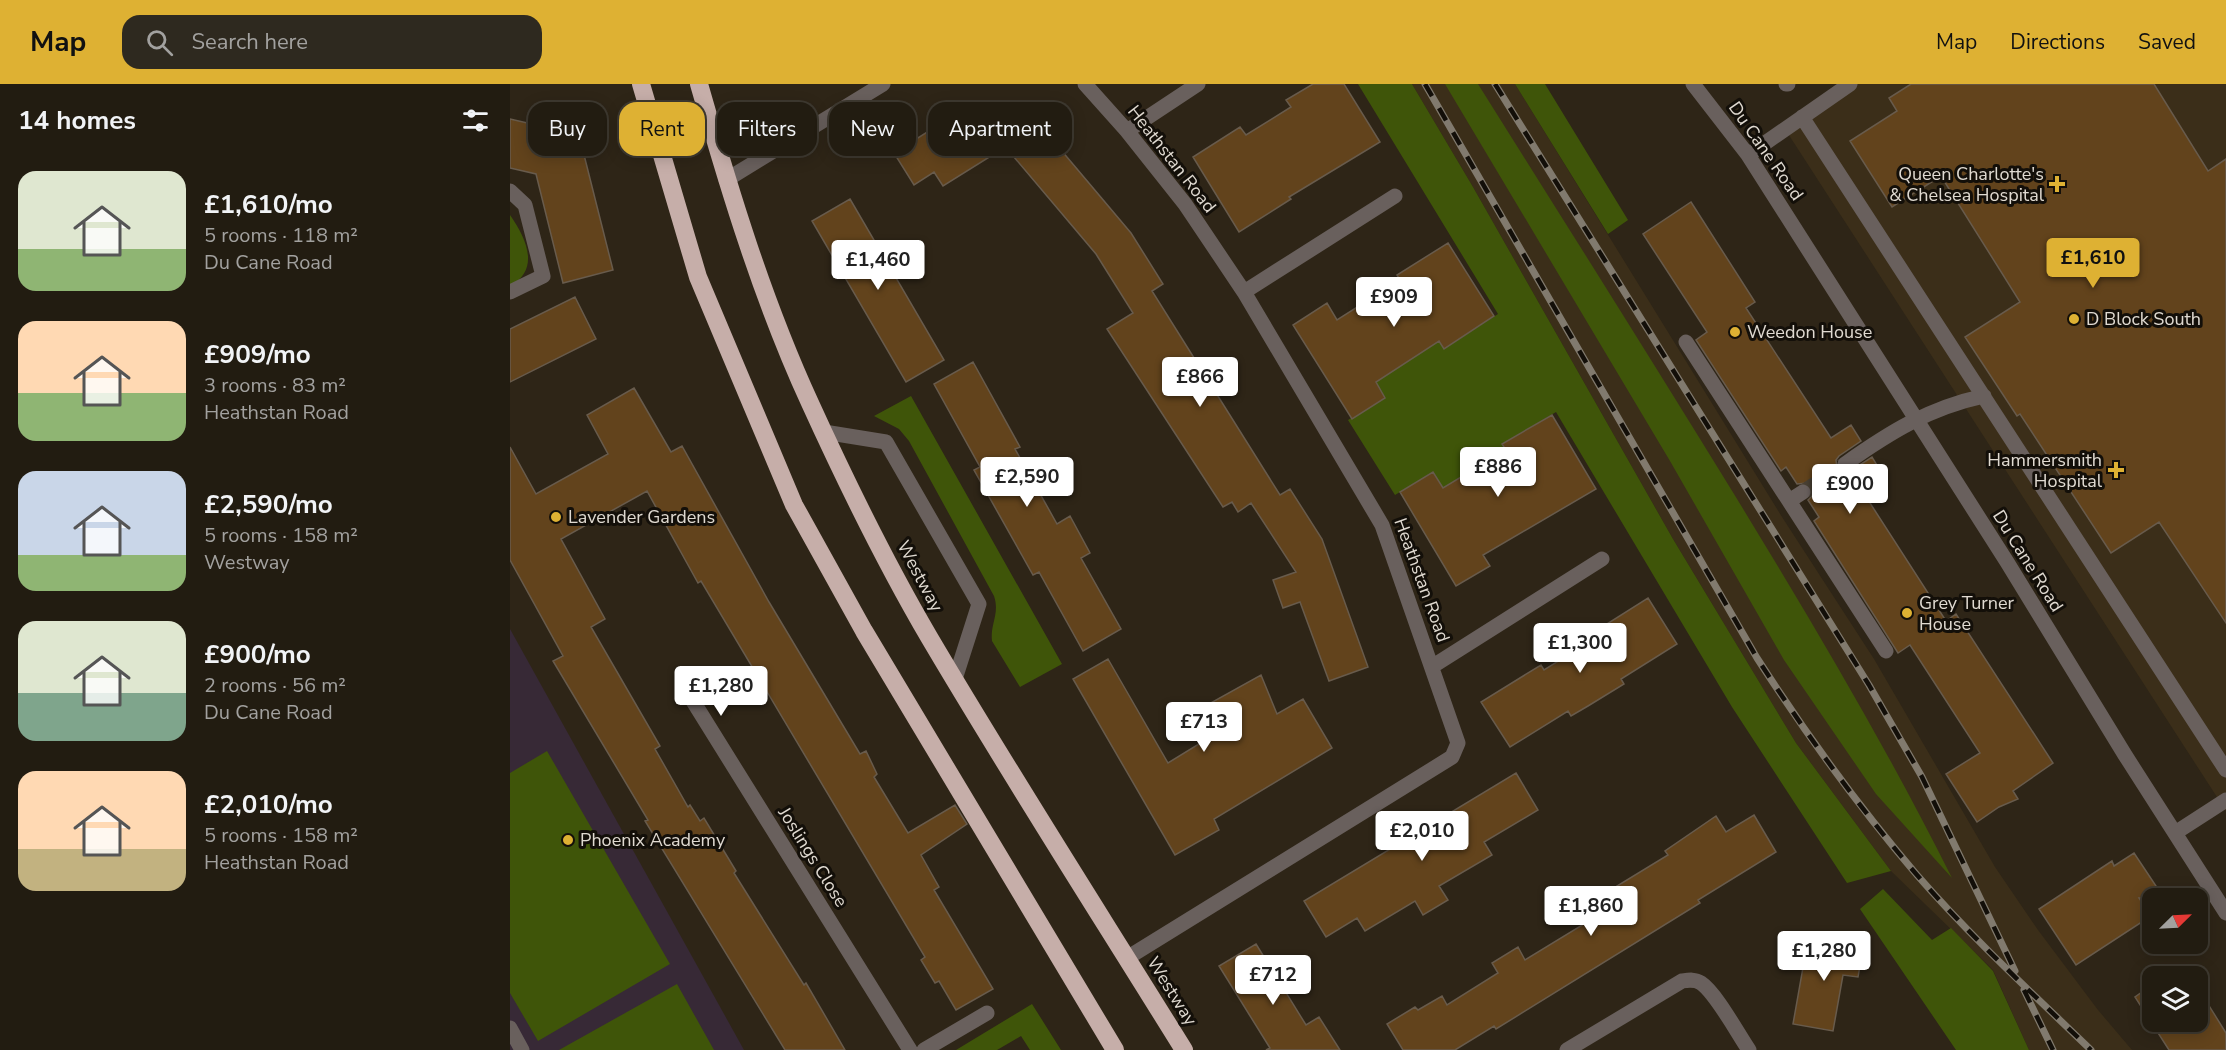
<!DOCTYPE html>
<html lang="en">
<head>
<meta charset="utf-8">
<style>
  :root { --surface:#221c11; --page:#2e291f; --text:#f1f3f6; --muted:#a2a19f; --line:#3f3a31; --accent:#deb133 }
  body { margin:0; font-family:"Nunito Sans",sans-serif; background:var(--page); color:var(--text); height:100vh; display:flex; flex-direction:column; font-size:22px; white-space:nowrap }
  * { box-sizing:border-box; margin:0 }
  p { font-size:20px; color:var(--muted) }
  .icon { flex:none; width:33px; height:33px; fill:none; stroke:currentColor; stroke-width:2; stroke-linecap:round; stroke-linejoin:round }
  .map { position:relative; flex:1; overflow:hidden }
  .sheet { display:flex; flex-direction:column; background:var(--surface); width:510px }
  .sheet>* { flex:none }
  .top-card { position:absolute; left:18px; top:18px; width:570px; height:54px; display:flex; gap:12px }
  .needle { width:39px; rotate:66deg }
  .tools { position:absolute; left:1632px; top:804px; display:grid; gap:12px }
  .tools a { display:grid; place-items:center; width:66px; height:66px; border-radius:12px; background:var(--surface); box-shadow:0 3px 15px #0003,0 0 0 2px var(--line); font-size:30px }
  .price { position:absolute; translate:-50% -51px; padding:0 14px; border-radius:6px; background:#fff; color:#222; font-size:20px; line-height:39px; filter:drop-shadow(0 2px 3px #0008) }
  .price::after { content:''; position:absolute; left:50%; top:36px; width:18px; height:14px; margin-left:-9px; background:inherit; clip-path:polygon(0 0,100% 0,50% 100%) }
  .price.active { background:var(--accent); color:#111 }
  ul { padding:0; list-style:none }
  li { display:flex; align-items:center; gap:18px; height:150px; padding:0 18px }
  li span { display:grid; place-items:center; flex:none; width:168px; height:120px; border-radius:18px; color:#555 }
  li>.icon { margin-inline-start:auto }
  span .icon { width:72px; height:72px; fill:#fffc; stroke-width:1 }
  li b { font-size:26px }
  h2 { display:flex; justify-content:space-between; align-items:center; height:72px; padding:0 18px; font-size:26px }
  .pill { padding:0 21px; border-radius:18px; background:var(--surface); box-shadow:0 3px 15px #0003,0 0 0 2px var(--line); font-size:21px; line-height:54px }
  .pill.active { background:var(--accent); color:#111 }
  header { display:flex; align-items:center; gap:36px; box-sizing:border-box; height:84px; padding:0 30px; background:var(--accent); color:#111 }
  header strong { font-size:28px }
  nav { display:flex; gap:33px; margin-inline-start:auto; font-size:21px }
  .search { width:420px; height:54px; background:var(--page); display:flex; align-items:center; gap:15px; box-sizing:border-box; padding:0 21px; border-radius:18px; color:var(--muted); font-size:22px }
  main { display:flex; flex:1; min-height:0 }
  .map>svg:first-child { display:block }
  .built { fill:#3b2e19 }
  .education { fill:#372936 }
  .green { fill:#3f5509 }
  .building { fill:#62431c; stroke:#685b4c; stroke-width:1.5 }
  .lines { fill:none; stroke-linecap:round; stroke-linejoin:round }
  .minor-tunnel { stroke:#494033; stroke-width:15; stroke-dasharray:15 8; stroke-linecap:butt }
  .minor { stroke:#69605d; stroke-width:15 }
  .highway { stroke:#c6aea9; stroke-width:18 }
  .rail-casing { stroke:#817a6e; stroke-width:7 }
  .rail { stroke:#130f09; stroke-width:4.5; stroke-dasharray:14; stroke-linecap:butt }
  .poi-dot { fill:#deb133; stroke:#130f09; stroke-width:2 }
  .labels { text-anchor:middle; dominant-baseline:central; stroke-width:6; stroke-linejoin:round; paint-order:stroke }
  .street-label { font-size:18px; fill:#e0dad1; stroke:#130f09 }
  .poi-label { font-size:18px; fill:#e0dad1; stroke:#130f09; text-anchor:start }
</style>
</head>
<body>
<header>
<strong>Map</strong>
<div class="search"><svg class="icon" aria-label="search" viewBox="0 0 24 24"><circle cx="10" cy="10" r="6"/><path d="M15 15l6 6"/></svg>Search here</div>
<nav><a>Map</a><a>Directions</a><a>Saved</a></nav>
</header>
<main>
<section class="sheet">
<h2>14 homes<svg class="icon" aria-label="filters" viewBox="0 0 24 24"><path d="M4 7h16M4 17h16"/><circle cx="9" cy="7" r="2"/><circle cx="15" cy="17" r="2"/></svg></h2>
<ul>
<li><span style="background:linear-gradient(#dfe7d0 65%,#8fb573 0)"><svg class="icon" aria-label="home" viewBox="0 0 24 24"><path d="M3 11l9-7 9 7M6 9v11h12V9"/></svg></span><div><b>£1,610/mo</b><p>5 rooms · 118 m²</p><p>Du Cane Road</p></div></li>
<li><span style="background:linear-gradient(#ffd9b3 60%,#8fb573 0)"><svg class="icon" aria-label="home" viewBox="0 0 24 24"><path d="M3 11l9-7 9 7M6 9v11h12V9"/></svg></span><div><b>£909/mo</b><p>3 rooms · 83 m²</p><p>Heathstan Road</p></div></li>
<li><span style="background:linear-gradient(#c9d6e8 70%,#8fb573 0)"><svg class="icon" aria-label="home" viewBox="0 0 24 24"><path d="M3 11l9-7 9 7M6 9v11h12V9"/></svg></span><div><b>£2,590/mo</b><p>5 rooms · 158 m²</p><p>Westway</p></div></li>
<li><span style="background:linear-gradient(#dfe7d0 60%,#7fa58c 0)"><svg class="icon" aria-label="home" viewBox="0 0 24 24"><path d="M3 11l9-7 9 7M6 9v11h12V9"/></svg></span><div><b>£900/mo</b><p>2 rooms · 56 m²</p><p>Du Cane Road</p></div></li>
<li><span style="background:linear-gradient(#ffd9b3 65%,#c2b280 0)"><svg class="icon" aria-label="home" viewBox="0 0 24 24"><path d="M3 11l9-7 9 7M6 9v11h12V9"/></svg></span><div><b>£2,010/mo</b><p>5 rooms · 158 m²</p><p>Heathstan Road</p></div></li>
</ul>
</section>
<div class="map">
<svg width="1716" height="966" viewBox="0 0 1716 966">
  <rect width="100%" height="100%" fill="#2e2517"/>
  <!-- built -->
  <path class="built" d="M902 0H1005L1272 433 1364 575 1485 783 1528 846 1588 926 1622 966H1519L1483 886 1381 787 1286 659 1163 455 963 103Z
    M1337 0H1716V727L1275 45Z"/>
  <!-- education -->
  <path class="education" d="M0 545 234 966H0Z"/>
  <!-- green -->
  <path class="green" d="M848 0H902L963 103 1163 455 1286 659 1381 787 1337 799 1222 623 1046 328 992 360 996 366 933 404 923 388 885 411 838 336 875 314 866 298 929 257 934 265 988 230Z
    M935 0H968C1054 137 1140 273 1224 410 1301 536 1376 662 1442 794L1366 710 1274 576 1160 377Z
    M1005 0H1035L1118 136 1098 150Z
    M0 131C16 154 31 185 0 202Z
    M401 312 552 580 510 603 482 557C480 540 490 530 484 512L399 357 389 345 364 332Z
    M37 667 160 880 28 957 0 909V689Z
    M1373 805 1422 856 1441 844 1483 887 1519 966H1446L1350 825Z
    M167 900 204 966H49Z
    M522 920 551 966H520L511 952 487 966H446Z"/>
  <!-- building -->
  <path class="building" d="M803 0H834L870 58 779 113 781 115 729 148 683 73 730 43 736 51 781 23 776 16Z
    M1401 0H1644L1698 87 1716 75V539L1649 438 1601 469 1510 330 1507 332 1455 253 1510 218 1431 92 1382 123 1340 57 1387 27 1379 14Z
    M452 26 481 72 433 102 424 88 404 101 384 69Z
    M0 35 69 51 103 186 53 199 26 90 0 84Z
    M535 47 621 149 653 200 642 207 770 411 780 405 812 455 858 583 819 597 790 518 773 524 763 496 786 488 741 419 728 428 722 418 713 423 597 245 623 229 586 170 504 73Z
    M340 115 434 276 396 298 302 137Z
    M1181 118 1245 218 1236 224 1321 354 1341 341 1351 357 1329 372 1326 376 1327 385 1331 389 1336 390 1362 373 1373 391 1351 405 1436 537 1446 530 1543 679 1503 707 1508 715 1489 723 1467 738 1436 690 1470 669 1400 561 1388 569 1304 437 1309 433 1298 416 1302 412 1301 403 1297 399 1287 400 1276 383 1271 387 1186 256 1197 248 1133 150Z
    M938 159 984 232 934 265 929 257 866 298 875 314 842 335 783 241 817 219 827 236 890 196 887 191Z
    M65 213 86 255 0 298V245Z
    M463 278 510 363 505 365 547 440 560 432 580 469 571 474 611 545 573 567 529 488 523 491 464 386 470 383 424 300Z
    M124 304 161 368 172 362 259 518 350 670 356 667 367 690 364 693 398 749 445 721 457 740 411 771 429 803 424 806 483 905 446 926 429 897 425 899 411 876 415 873 191 497 188 499 137 407 51 455 95 535 81 543 150 662 145 665 178 723 180 721 190 737 194 734 226 787 224 789 294 901 296 899 335 966H275L135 737 138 736 43 577 53 572 0 476V363L26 410 98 370 77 331Z
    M1042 331 1086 405 973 471 980 482 946 502 890 408 923 388 933 404 996 366 992 360Z
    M1138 514 1167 560 1111 595 1114 600 1078 622 1061 632 1058 627 1000 663 971 618 1031 581 1034 586 1084 555 1081 550Z
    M598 575 658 679 702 652 688 626 751 591 767 630 793 615 822 664 704 735 709 746 665 771 563 595Z
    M1006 689 1028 726 974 758 982 771 929 802 938 816 913 831 905 817 855 847 847 834 816 853 794 817Z
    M1244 731 1266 768 1188 816 1190 819 986 945 984 942 945 966H893L877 940 905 923 908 926 932 912 937 921 988 889 982 879 1008 863 1015 876 1115 815 1107 802 1158 771 1155 767 1206 732 1216 748Z
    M1624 769 1654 814H1629L1641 832 1566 881 1529 825 1602 777 1604 782Z
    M1298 855 1353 865 1348 893 1333 891 1323 947 1283 940Z
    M746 860 796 941 809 933 830 966H756L760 964 709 882Z
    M1673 882 1680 892H1656Z
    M1642 901V938H1688V904L1716 949V966H1659L1625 913Z"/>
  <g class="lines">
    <!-- minor-tunnel -->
    <path class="minor-tunnel" d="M1293 408 1335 380"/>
    <!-- minor -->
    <path class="minor" d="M575 0 617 47 675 120 734 208 872 441 948 659 942 673 617 874
      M1183 0 1238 71 1497 478 1615 671 1716 829
      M1276 0H1278
      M1292 33 1716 686
      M617 47 688 0
      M1238 71 1340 0
      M216 96 373 0
      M0 107 15 121 33 192 0 208
      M734 208 885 112
      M1176 258 1279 417
      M314 348 376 358 469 520 445 595
      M1335 380C1380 348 1419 324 1474 312
      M1293 408 1279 417 1376 567
      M923 582 1092 475
      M173 601 400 966
      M1665 749 1716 716
      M0 944 12 966
      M414 966 477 929
      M1057 966 1172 897C1179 896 1185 895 1191 899 1206 909 1228 950 1239 966"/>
    <!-- highway -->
    <path class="highway" d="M131 0 188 193 284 421 354 547 605 966
      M189 0C220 108 253 217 300 319 336 398 375 478 419 553 501 692 589 829 674 966"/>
    <!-- rail casing -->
    <g class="rail-casing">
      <path id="rail" d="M915 0 1247 574C1296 650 1348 722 1407 791 1461 853 1522 909 1581 966
        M985 0 1359 601 1412 693 1505 887
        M1514 906 1543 966"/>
    </g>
    <!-- rail -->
    <use href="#rail" class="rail"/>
  </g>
  <!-- markers -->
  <g class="poi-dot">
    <path d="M1544 91h6v6h6v6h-6v6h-6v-6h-6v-6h6z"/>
    <circle cx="1564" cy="235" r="6"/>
    <circle cx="1225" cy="248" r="6"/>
    <path d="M1603 377h6v6h6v6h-6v6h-6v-6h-6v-6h6z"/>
    <circle cx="46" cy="433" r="6"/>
    <circle cx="1397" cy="529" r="6"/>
    <circle cx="58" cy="756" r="6"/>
  </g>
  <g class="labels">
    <!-- street labels -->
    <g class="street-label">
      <text transform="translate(1256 67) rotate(55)">Du Cane Road</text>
      <text transform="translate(662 75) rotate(52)">Heathstan Road</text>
      <text transform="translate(1518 477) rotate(58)">Du Cane Road</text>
      <text transform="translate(410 492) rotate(62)">Westway</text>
      <text transform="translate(912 496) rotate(70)">Heathstan Road</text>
      <text transform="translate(303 773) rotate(58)">Joslings Close</text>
      <text transform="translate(662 907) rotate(58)">Westway</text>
    </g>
    <!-- poi labels -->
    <g class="poi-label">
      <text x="1534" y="90" text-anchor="end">Queen Charlotte's<tspan x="1534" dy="21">&amp; Chelsea Hospital</tspan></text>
      <text x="1576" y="235">D Block South</text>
      <text x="1237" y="248">Weedon House</text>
      <text x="1592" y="376" text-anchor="end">Hammersmith<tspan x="1592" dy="21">Hospital</tspan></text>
      <text x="58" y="433">Lavender Gardens</text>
      <text x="1409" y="519">Grey Turner<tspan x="1409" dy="21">House</tspan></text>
      <text x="70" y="756">Phoenix Academy</text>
    </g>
  </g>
</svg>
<div class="tools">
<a><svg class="needle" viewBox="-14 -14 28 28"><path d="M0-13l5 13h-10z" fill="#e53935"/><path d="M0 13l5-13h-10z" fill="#a2a19f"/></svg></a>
<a><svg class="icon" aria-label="layers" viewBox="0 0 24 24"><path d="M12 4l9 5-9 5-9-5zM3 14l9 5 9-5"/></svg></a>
</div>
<b class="price active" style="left:1583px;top:205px">£1,610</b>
<b class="price" style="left:368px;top:207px">£1,460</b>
<b class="price" style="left:884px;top:244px">£909</b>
<b class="price" style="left:690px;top:324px">£866</b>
<b class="price" style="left:988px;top:414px">£886</b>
<b class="price" style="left:517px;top:424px">£2,590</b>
<b class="price" style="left:1340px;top:431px">£900</b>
<b class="price" style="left:1070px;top:590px">£1,300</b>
<b class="price" style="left:211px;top:633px">£1,280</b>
<b class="price" style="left:694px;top:669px">£713</b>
<b class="price" style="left:912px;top:778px">£2,010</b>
<b class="price" style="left:1081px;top:853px">£1,860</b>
<b class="price" style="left:1314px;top:898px">£1,280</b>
<b class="price" style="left:763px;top:922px">£712</b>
<div class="top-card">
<a class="pill">Buy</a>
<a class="pill active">Rent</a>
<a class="pill">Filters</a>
<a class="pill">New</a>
<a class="pill">Apartment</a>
</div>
</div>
</main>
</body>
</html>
